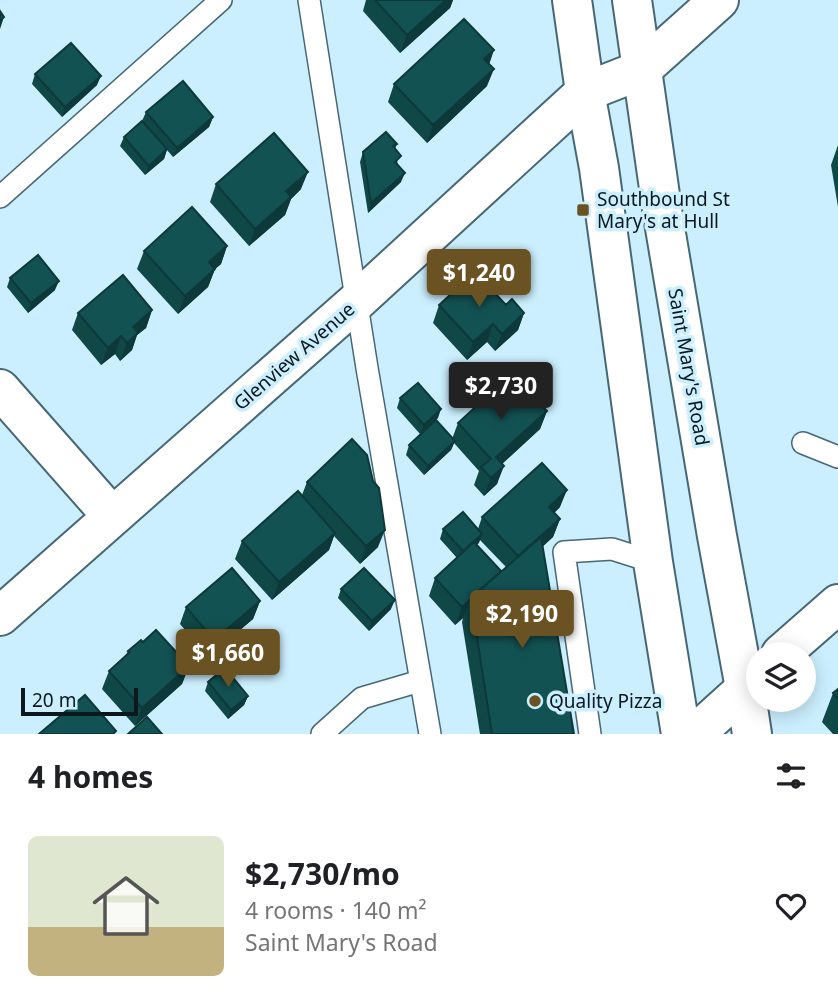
<!DOCTYPE html>
<html lang="en">
<head>
<meta charset="utf-8">
<style>
  :root { --surface:#fff; --page:#f2f2f2; --text:#202124; --muted:#757577; --accent:#6b5223 }
  body { margin:0; font-family:"Noto Sans",sans-serif; background:var(--page); color:var(--text); height:100vh; display:flex; flex-direction:column; font-size:26px; white-space:nowrap }
  * { box-sizing:border-box; margin:0 }
  p { font-size:23px; color:var(--muted) }
  .icon { flex:none; width:38px; height:38px; fill:none; stroke:currentColor; stroke-width:2; stroke-linecap:round; stroke-linejoin:round }
  .map { position:relative; height:734px; overflow:hidden }
  .panel { display:flex; flex-direction:column; background:var(--surface); flex:1 }
  .panel>* { flex:none }
  .buttons { position:absolute; left:746px; top:642px; display:grid; gap:14px }
  .buttons a { display:grid; place-items:center; width:70px; height:70px; border-radius:50%; background:var(--surface); box-shadow:0 4px 18px #0003; font-size:35px }
  .scale { position:absolute; left:21px; bottom:18px; width:117px; box-sizing:border-box; padding-left:7px; border:4px solid #0b181d; border-top:0; font-size:19px; line-height:24px; white-space:nowrap; color:#0b181d; -webkit-text-stroke:5px #cbeffe; paint-order:stroke }
  .price { position:absolute; translate:-50% -60px; padding:0 16px; border-radius:7px; background:var(--accent); color:#fff; font-size:23px; line-height:46px; filter:drop-shadow(0 2px 4px #0008) }
  .price::after { content:''; position:absolute; left:50%; top:42px; width:21px; height:16px; margin-left:-10px; background:inherit; clip-path:polygon(0 0,100% 0,50% 100%) }
  .price.active { background:#222; color:#fff }
  ul { padding:0; list-style:none }
  li { display:flex; align-items:center; gap:21px; height:175px; padding:0 28px }
  li span { display:grid; place-items:center; flex:none; width:196px; height:140px; border-radius:10px; color:#555 }
  li>.icon { margin-inline-start:auto }
  span .icon { width:84px; height:84px; fill:#fffc; stroke-width:1 }
  li b { font-size:30px }
  h2 { display:flex; justify-content:space-between; align-items:center; height:84px; padding:0 28px; font-size:30px }
  .map>svg:first-child { display:block }
  .lines { fill:none; stroke-linecap:round; stroke-linejoin:round }
  .service-casing { stroke:#476774; stroke-width:24 }
  .minor-casing { stroke:#476774; stroke-width:42 }
  .secondary-casing { stroke:#476774; stroke-width:42 }
  .service { stroke:#fff; stroke-width:21 }
  .minor { stroke:#fff; stroke-width:38 }
  .secondary { stroke:#fff; stroke-width:38 }
  .wall { fill:#104747; fill-rule:evenodd }
  .shaded-wall { fill:#0d393a }
  .building { fill:#135253; stroke:#0d393a; stroke-width:2 }
  .poi-dot { fill:#6b5223; stroke:#cbeffe; stroke-width:2.5 }
  .labels { text-anchor:middle; dominant-baseline:central; stroke-width:7; stroke-linejoin:round; paint-order:stroke }
  .poi-label { font-size:19px; fill:#0b181d; stroke:#cbeffe; text-anchor:start }
  .street-label { font-size:19px; fill:#0b181d; stroke:#cbeffe }
</style>
</head>
<body>
<div class="map">
<svg width="838" height="734" viewBox="0 0 838 734">
  <rect width="100%" height="100%" fill="#cbeffe"/>
  <g class="lines">
    <!-- service casing -->
    <g class="service-casing">
      <path id="service" d="M309 0 367 368 430 734
        M0 197 221 0
        M803 443 838 457
        M322 734 362 698 420 681
        M590 734 564 552 612 549 653 562"/>
    </g>
    <!-- minor casing -->
    <g class="minor-casing">
      <path id="minor" d="M0 389 112 516
        M0 616 356 302 585 92 641 70 719 0
        M781 654 838 604
        M695 734 758 677"/>
    </g>
    <!-- secondary casing -->
    <g class="secondary-casing">
      <path id="secondary" d="M572 0 585 92 599 168 653 562 681 734
        M632 0 663 216 717 536 745 688 752 734"/>
    </g>
    <!-- service -->
    <use href="#service" class="service"/>
    <!-- minor -->
    <use href="#minor" class="minor"/>
    <!-- secondary -->
    <use href="#secondary" class="secondary"/>
  </g>
  <!-- wall -->
  <path class="wall" d="M366 0H453L450 8 400 53 363 11Z
    M489 64 487 86 427 143 388 102 394 84Z
    M35 74 97 85 62 117 32 84Z
    M146 112 213 117 209 127 173 157 167 150 164 159 145 175 120 146 124 137 142 121Z
    M397 144 395 149 401 182 368 213 360 162 363 152Z
    M838 145V207L831 165Z
    M216 184 301 189 291 199 285 215 249 246 210 202Z
    M227 246 221 264 215 269 208 287 178 314 137 269 144 251Z
    M10 278 55 290 28 313 7 287Z
    M439 305H506L524 313 518 330 495 351 487 342 467 360 433 323Z
    M152 310 146 328 137 335 132 350 120 361 115 354 101 365 72 330 78 313Z
    M522 397 547 411 540 429 502 464 497 484 484 496 474 485 479 471 454 443 451 450 424 475 406 455 409 445 452 439 458 423Z
    M400 398 438 418 420 434 397 408Z
    M307 482 378 547 360 564 334 536 329 550 272 600 235 559 242 541 302 495Z
    M560 507 554 513 560 519 553 537 543 546 574 734H480L462 622 463 618 455 625 429 596 435 578 457 558 440 539 443 529H478L482 517ZM480 540 506 567 501 572 477 545Z
    M341 589 391 609 369 631 338 598Z
    M260 601 253 619 208 657 180 624 186 607Z
    M143 642 189 666 182 684 135 726 102 689 109 671 126 655 128 651Z
    M208 682 248 696 244 705 228 719 205 691Z
    M838 689V734H833L822 722 833 693Z"/>
  <!-- shaded-wall -->
  <path class="shaded-wall" d="M446 0H453L450 8 400 53 407 35Z
    M4 17 0 29V20Z
    M494 50 488 68 484 59Z
    M494 69 487 86 427 143 433 125Z
    M101 76 97 85 62 117 65 107Z
    M213 117 209 127 173 157 177 148Z
    M167 149 164 159 145 175 149 166Z
    M308 172 301 189 291 199 285 215 249 246 255 229 286 191Z
    M405 173 401 182 368 213 371 203Z
    M227 246 221 264 215 269 208 287 178 314 185 296 209 262Z
    M59 281 55 290 28 313 31 303Z
    M152 310 146 328 137 335 132 350 120 361 133 327Z
    M524 313 518 330 495 351 502 334Z
    M493 324 487 342 467 360 473 342Z
    M121 336 115 354 101 365 108 348Z
    M441 409 438 418 420 434 424 425Z
    M547 411 540 429 490 475 496 457Z
    M455 441 451 450 424 475 428 466Z
    M504 466 497 484 484 496 491 478Z
    M567 490 560 507 542 525 549 507Z
    M560 519 553 537 512 575 519 557Z
    M385 530 378 547 360 564 366 546Z
    M335 533 329 550 272 600 279 582Z
    M482 534 479 543 459 561 463 551Z
    M395 600 391 609 369 631 372 621Z
    M470 600 463 618 455 625 462 607Z
    M260 601 253 619 208 657 214 640Z
    M189 666 182 684 135 726 142 708Z
    M248 696 244 705 228 719 231 710Z"/>
  <!-- building -->
  <path class="building" d="M375 0H446L407 35Z
    M0 11 4 17 0 20Z
    M464 19 494 50 484 59 494 69 433 125 394 84Z
    M71 43 101 76 65 107 35 74Z
    M183 81 213 117 177 148 146 112Z
    M142 121 167 149 149 166 124 137Z
    M386 132 397 144 393 146 401 156 395 162 405 173 371 203 363 152Z
    M274 133 308 172 286 191 291 197 255 229 216 184Z
    M192 207 227 246 209 262 215 269 185 296 144 251Z
    M38 255 59 281 31 303 10 278Z
    M475 272 506 305 512 299 524 313 502 334 493 324 473 342 439 305Z
    M123 275 152 310 133 327 138 333 127 343 121 336 108 348 78 313Z
    M506 379 522 397 528 391 547 411 496 457 504 466 491 478 481 467 491 459 458 423Z
    M418 383 441 409 424 425 400 398Z
    M436 420 455 441 428 466 409 445Z
    M352 439 367 455 373 481 379 488 385 530 366 546 307 482Z
    M542 463 567 490 549 507 560 519 518 556 482 517Z
    M298 491 335 533 279 582 242 541Z
    M463 512 482 534 463 551 443 529Z
    M541 537 574 734H492L471 598Z
    M474 542 501 571 471 598V599L462 607 435 578Z
    M232 568 260 601 214 640 186 607Z
    M364 568 395 600 372 621 341 589Z
    M156 630 189 666 142 708 109 671 130 652 128 651 141 640 143 642Z
    M225 668 248 696 231 710 208 682Z
    M838 689V699L833 693Z
    M85 695 116 731 113 734H39Z
    M147 717 162 734H128Z"/>
  <!-- markers -->
  <g class="poi-dot">
    <rect x="576" y="203" width="14" height="14" rx="3.5"/>
    <circle cx="535" cy="701" r="7"/>
  </g>
  <g class="labels">
    <!-- poi labels -->
    <g class="poi-label">
      <text x="597" y="199">Southbound St<tspan x="597" dy="22">Mary's at Hull</tspan></text>
      <text x="549" y="701">Quality Pizza</text>
    </g>
    <!-- street labels -->
    <g class="street-label">
      <text transform="translate(294 356) rotate(-41)">Glenview Avenue</text>
      <text transform="translate(689 367) rotate(80)">Saint Mary's Road</text>
    </g>
  </g>
</svg>
<div class="buttons">
<a><svg class="icon" aria-label="layers" viewBox="0 0 24 24"><path d="M12 4l9 5-9 5-9-5zM3 14l9 5 9-5"/></svg></a>
</div>
<div class="scale">20 m</div>
<b class="price" style="left:479px;top:309px">$1,240</b>
<b class="price active" style="left:501px;top:422px">$2,730</b>
<b class="price" style="left:522px;top:650px">$2,190</b>
<b class="price" style="left:228px;top:689px">$1,660</b>
</div>
<section class="panel">
<h2>4 homes<svg class="icon" aria-label="filters" viewBox="0 0 24 24"><path d="M4 7h16M4 17h16"/><circle cx="9" cy="7" r="2"/><circle cx="15" cy="17" r="2"/></svg></h2>
<ul>
<li><span style="background:linear-gradient(#dfe7d0 65%,#c2b280 0)"><svg class="icon" aria-label="home" viewBox="0 0 24 24"><path d="M3 11l9-7 9 7M6 9v11h12V9"/></svg></span><div><b>$2,730/mo</b><p>4 rooms · 140 m²</p><p>Saint Mary's Road</p></div><svg class="icon" aria-label="heart" viewBox="0 0 24 24"><path d="M12 20l-8-8c-3-5 5-10 8-4 3-6 11-1 8 4z"/></svg></li>
</ul>
</section>
</body>
</html>
